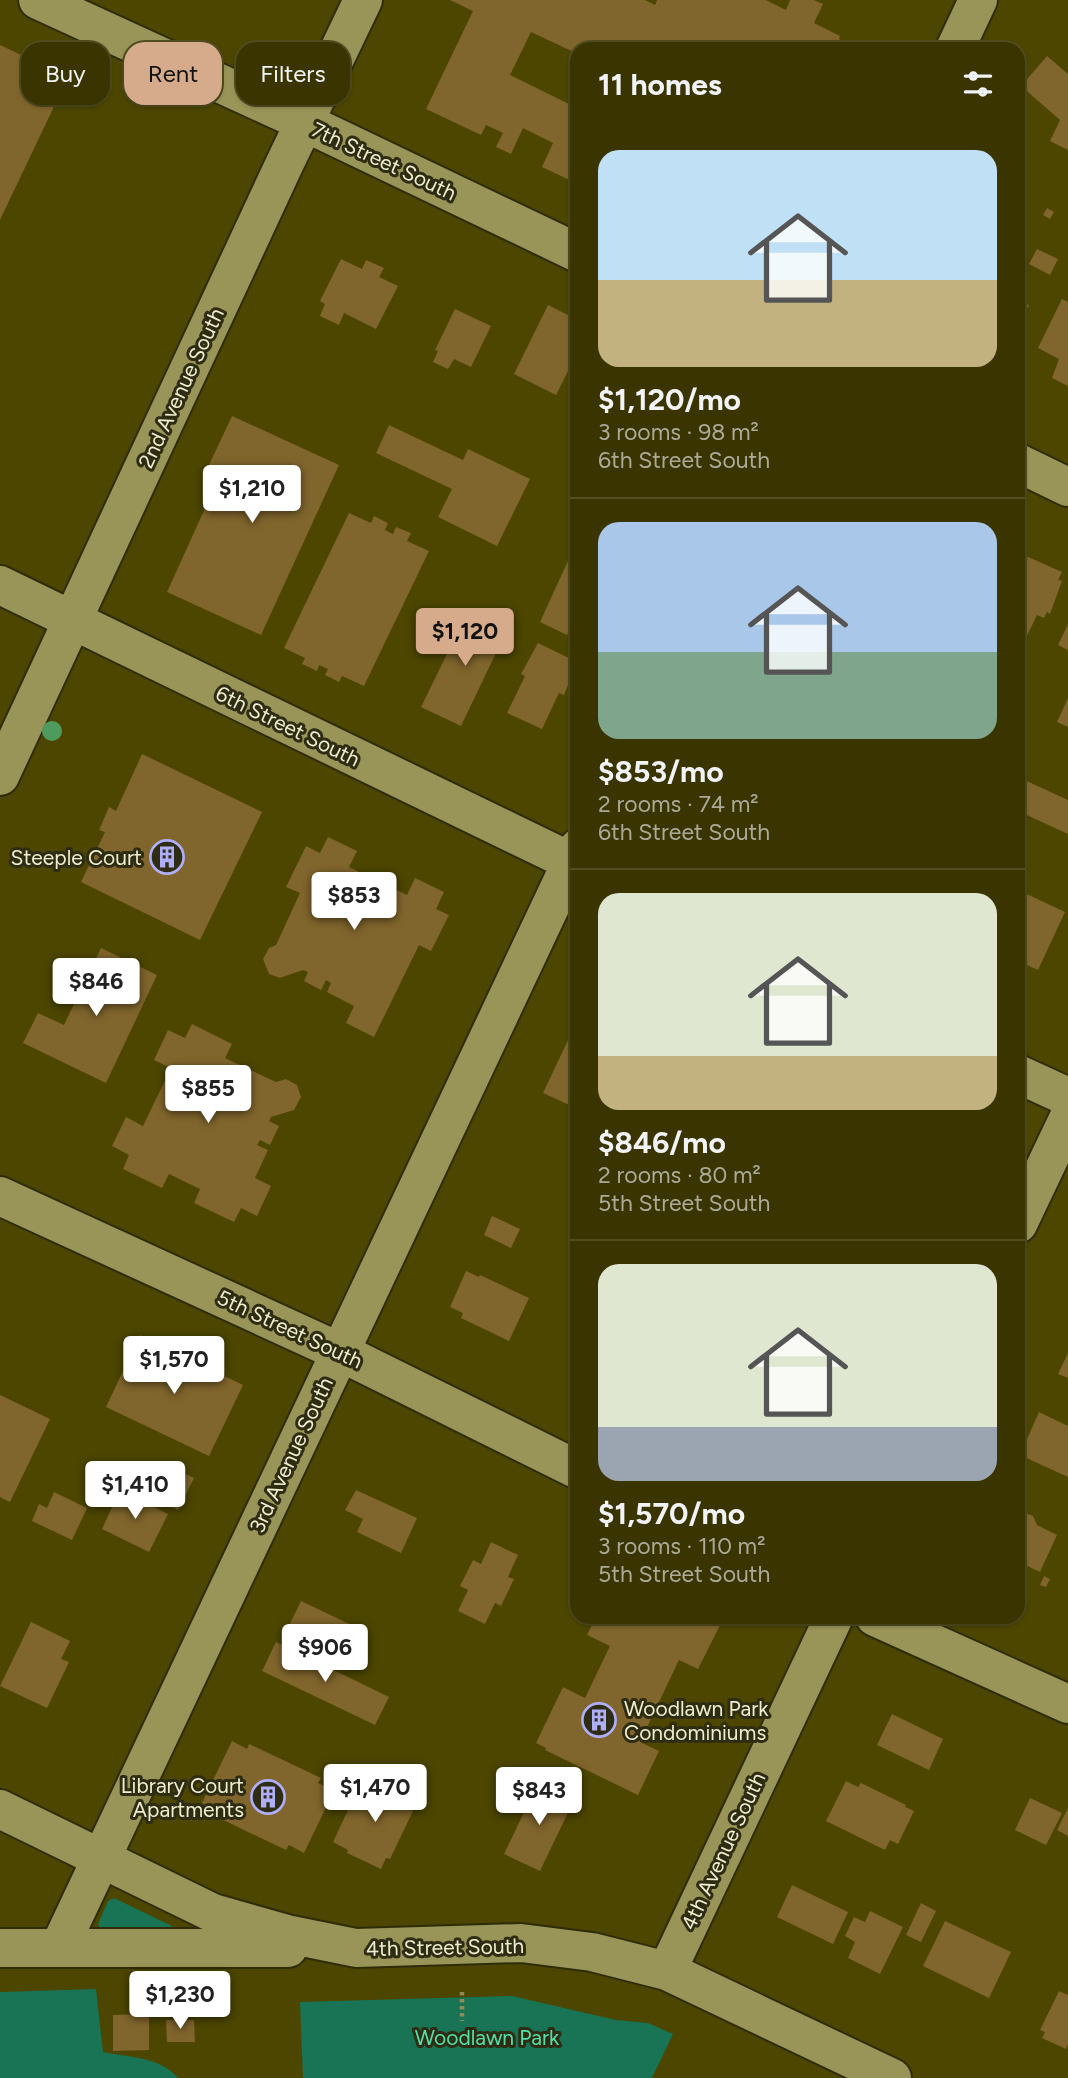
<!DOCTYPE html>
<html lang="en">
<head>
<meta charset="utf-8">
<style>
  :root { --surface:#393400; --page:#403c0a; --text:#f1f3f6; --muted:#abaa99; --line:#534f22; --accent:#d6ab8b }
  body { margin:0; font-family:Figtree,sans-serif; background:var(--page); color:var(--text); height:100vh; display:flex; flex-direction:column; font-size:26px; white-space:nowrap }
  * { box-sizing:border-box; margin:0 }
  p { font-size:23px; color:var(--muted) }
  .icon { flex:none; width:38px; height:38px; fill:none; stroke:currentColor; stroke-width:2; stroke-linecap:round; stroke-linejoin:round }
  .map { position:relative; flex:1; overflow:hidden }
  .details { position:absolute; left:570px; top:42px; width:455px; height:1582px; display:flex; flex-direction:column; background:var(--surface); border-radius:21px; box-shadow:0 2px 5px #0004,0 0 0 2px var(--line) }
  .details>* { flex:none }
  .guide { position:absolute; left:21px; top:42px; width:444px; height:63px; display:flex; gap:14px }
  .price { position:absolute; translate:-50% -60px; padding:0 16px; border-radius:7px; background:#fff; color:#222; font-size:23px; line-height:46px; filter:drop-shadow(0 2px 4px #0008) }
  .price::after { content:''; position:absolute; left:50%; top:42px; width:21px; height:16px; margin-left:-10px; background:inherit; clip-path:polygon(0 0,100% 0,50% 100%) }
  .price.on { background:var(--accent); color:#111 }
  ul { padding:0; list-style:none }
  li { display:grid; align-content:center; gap:14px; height:371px; padding:0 28px }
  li+li { border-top:2px solid var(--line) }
  li span { display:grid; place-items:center; height:217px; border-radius:21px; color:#555 }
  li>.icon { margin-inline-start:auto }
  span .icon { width:126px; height:126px; fill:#fffc; stroke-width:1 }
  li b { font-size:30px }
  h2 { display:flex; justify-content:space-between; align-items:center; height:84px; padding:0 28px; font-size:30px }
  .tag { padding:0 24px; border-radius:21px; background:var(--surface); box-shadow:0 2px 5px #0004,0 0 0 2px var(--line); font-size:24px; line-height:63px }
  .tag.on { background:var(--accent); color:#111 }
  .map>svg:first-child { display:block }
  .green { fill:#187454 }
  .building { fill:#80652c }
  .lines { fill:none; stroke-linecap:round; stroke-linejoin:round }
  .minor-casing { stroke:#2f2c0b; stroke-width:42 }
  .path { stroke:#908c56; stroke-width:4.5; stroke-dasharray:3.5 3.5; stroke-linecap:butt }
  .minor { stroke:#999457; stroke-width:38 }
  .tree { fill:#4f9b5e }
  .labels { text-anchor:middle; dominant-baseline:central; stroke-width:6; stroke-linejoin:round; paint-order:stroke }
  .street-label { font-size:21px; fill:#efedce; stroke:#2e2c12 }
  .poi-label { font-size:21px; fill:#efedce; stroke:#2e2c12; text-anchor:end }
  .park-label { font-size:21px; fill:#52e1ab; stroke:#2e2c12 }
</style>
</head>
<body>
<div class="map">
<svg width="1068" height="2078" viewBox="0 0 1068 2078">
  <rect width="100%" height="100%" fill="#4c4600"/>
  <!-- green -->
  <path class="green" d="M114 1898 172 1926 170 1932H102L98 1924 108 1901Z
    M96 1989 103 2052C128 2057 161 2057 178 2078H0V1992Z
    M512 1996 616 2020 648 2023 673 2034 652 2078H303L300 2002Z"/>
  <!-- building -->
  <path class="building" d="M450 0H645L655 5 657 0H766L786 10 790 0H814L823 4 814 23 840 36 839 39 860 49H578V54L531 32 510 75 571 105 578 92V184L542 167 553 143 523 128 511 154 496 147 503 133 486 125 481 135 426 109 473 11Z
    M0 45 68 77 0 220Z
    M1047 56 1068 74V150L1050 141 1060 120 1021 86Z
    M1047 208 1054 212 1050 219 1043 215Z
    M1037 249 1058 259 1050 275 1029 264Z
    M341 259 362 269 366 260 384 268 379 277 398 286 376 329 344 313 339 325 320 316 325 304 320 301Z
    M1062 299 1068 302V386L1052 378 1059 359 1038 348Z
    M1018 300 1029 305 1018 326Z
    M548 305 578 320V351L556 395 514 374Z
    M455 309 491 326 471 367 454 359 448 369 433 362 438 351 435 350Z
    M232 416 339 465 261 635 167 592 222 471 209 465Z
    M389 425 463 460 468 449 530 479 497 546 438 517 452 489 376 453Z
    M349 513 371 523 374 516 388 523 385 530 393 534 396 527 411 533 407 541 429 551 364 686 342 676 339 682 325 675 328 669 319 665 317 671 302 664 305 658 284 648Z
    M573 550 578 552V614L567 635 540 622Z
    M1026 556 1062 572 1058 580 1062 581 1050 614 1047 612 1044 618 1037 615 1022 646 1018 645V564L1022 563Z
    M469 609 508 628 461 726 421 707Z
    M1068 624V650L1058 645Z
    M538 643 577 662 564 695 559 693 542 729 507 713 525 676 521 674Z
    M1068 698V727L1057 722Z
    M142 754 262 812 200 940 81 882 105 832 99 830 109 807 116 811Z
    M1018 777 1068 800V834L1018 811Z
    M328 837 357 851 349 867 407 895 415 878 444 892 436 909 449 915 431 951 419 945 374 1037 346 1023 354 1006 327 992 331 983 326 980 321 990 304 981 308 972 303 970 280 978 269 974 263 959 269 948 276 945 300 893 286 887 306 846 320 853Z
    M1018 890 1065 912 1038 970 1018 961Z
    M101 948 157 975 106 1083 23 1043 38 1013 64 1025Z
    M578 1019V1109L543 1093Z
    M192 1024 232 1044 225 1058 276 1082 286 1079 297 1085 301 1097 294 1110 271 1117 269 1121 279 1126 270 1145 260 1140 257 1145 268 1150 255 1178 271 1186 257 1216 241 1208 234 1222 194 1203 200 1189 169 1174 162 1188 123 1169 129 1155 112 1146 126 1117 143 1126 171 1068 154 1060 168 1030 185 1038Z
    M492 1216 520 1229 511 1248 484 1235Z
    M466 1271 479 1277 480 1275 529 1298 509 1341 461 1318 463 1313 450 1307Z
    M140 1335 243 1385 209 1456 106 1407Z
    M1068 1353V1378L1058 1374Z
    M0 1395 50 1419 10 1502 0 1497Z
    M1039 1412 1068 1426V1477L1020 1455Z
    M164 1464 194 1478 178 1510 149 1496Z
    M120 1490 168 1514 149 1552 102 1529Z
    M356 1490 417 1518 401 1553 357 1532 363 1519 345 1510Z
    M54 1492 87 1508 72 1540 32 1521 39 1504 47 1508Z
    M1023 1512 1033 1516 1037 1525 1057 1535 1040 1572 1021 1563 1018 1567V1515Z
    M491 1542 518 1555 508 1577 514 1579 501 1606 495 1603 485 1624 458 1611 468 1590 460 1586 473 1560 481 1564Z
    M1044 1576 1050 1579 1046 1587 1040 1585Z
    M301 1601 362 1630 344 1667 283 1638Z
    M596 1617H704L720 1625 698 1669 679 1660 640 1742 659 1751 638 1795 545 1750 546 1748 536 1743 563 1687 585 1698 610 1646 587 1635Z
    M31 1622 70 1641 61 1659 69 1662 47 1708 0 1686Z
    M276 1642 389 1697 375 1725 262 1671Z
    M892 1714 943 1739 929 1770 877 1745Z
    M232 1741 247 1749 249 1744 321 1778 318 1783 334 1791 304 1853 289 1845 286 1850 215 1816 217 1811 202 1803Z
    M373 1777 405 1793 399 1805 413 1811 390 1859 386 1858 381 1869 347 1853 348 1850 333 1842 350 1806 357 1809Z
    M846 1781 858 1787 861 1783 906 1805 905 1807 914 1811 898 1844 890 1840 885 1850 826 1821Z
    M538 1783 574 1800 540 1871 504 1854Z
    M1030 1798 1062 1813 1046 1845 1015 1830Z
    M1068 1808V1836L1057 1830Z
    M792 1885 848 1912 833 1944 777 1917Z
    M921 1903 936 1911 921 1942 906 1935Z
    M870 1911 903 1927 880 1974 848 1958 855 1942 845 1936 854 1917 865 1922Z
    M945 1921 1011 1952 989 1998 923 1966Z
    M1059 1991 1068 1995V2044L1066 2049 1042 2038 1045 2032 1040 2030Z
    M149 2014V2050L113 2051V2015Z
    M166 2020H194L195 2042H167Z"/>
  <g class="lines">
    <!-- minor casing -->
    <g class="minor-casing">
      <path id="minor" d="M38 0 304 122 578 253
        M955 49 978 0
        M1018 463 1068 487
        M0 585 578 865
        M0 776 283 167 363 0
        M1018 1074 1068 1097
        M0 1196 340 1352 578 1470
        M1018 1224 1068 1119
        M875 1617 1068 1704
        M0 1809 213 1913 287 1934 356 1948 521 1943 592 1952 667 1971 892 2078
        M0 1948H288
        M59 1948 578 848
        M667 1971 834 1617"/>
    </g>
    <!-- path -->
    <path class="path" d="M462 1992V2021"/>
    <!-- minor -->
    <use href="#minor" class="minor"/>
  </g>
  <!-- trees -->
  <circle class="tree" cx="52" cy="731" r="10"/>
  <!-- icons -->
  <defs>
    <g id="building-ring" transform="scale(1.75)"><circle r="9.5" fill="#2e2c12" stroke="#afaefa" stroke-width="1.5"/><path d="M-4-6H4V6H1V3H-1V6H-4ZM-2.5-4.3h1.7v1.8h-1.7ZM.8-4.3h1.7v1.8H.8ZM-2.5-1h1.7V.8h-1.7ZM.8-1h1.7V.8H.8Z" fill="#afaefa"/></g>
  </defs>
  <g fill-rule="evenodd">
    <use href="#building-ring" x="167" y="857"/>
    <use href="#building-ring" x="599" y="1720"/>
    <use href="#building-ring" x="268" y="1797"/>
  </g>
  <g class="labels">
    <!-- street labels -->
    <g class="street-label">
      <text transform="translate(384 161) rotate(25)">7th Street South</text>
      <text transform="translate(181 388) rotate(-65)">2nd Avenue South</text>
      <text transform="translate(288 726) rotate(26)">6th Street South</text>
      <text transform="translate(290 1329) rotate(25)">5th Street South</text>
      <text transform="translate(291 1455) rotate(-65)">3rd Avenue South</text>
      <text transform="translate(723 1851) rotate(-65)">4th Avenue South</text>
      <text transform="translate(445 1947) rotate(-1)">4th Street South</text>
    </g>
    <!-- poi labels -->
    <g class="poi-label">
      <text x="142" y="857">Steeple Court</text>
      <text x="624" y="1708" text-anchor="start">Woodlawn Park<tspan x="624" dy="24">Condominiums</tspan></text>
      <text x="244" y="1785">Library Court<tspan x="244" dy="24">Apartments</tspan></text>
    </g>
    <!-- park labels -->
    <g class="park-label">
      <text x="487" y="2037">Woodlawn Park</text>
    </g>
  </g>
</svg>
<b class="price" style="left:252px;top:525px">$1,210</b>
<b class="price on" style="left:465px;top:668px">$1,120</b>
<b class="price" style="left:354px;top:932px">$853</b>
<b class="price" style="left:96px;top:1018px">$846</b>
<b class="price" style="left:208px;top:1125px">$855</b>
<b class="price" style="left:174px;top:1396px">$1,570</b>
<b class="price" style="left:135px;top:1521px">$1,410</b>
<b class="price" style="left:325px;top:1684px">$906</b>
<b class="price" style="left:375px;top:1824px">$1,470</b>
<b class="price" style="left:539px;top:1827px">$843</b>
<b class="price" style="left:180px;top:2031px">$1,230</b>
<div class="guide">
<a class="tag">Buy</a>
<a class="tag on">Rent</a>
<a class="tag">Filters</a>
</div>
<section class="details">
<h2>11 homes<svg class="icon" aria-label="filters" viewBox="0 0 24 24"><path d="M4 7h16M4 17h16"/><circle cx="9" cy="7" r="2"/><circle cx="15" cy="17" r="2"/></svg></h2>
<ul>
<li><span style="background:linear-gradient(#bfe0f5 60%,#c2b280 0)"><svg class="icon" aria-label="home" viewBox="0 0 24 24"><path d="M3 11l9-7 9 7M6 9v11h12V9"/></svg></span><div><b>$1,120/mo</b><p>3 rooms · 98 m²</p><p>6th Street South</p></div></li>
<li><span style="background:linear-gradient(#a9c7e8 60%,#7fa58c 0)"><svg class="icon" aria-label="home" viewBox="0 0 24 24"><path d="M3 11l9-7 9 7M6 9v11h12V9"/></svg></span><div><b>$853/mo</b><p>2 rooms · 74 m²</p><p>6th Street South</p></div></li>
<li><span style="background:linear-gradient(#dfe7d0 75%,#c2b280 0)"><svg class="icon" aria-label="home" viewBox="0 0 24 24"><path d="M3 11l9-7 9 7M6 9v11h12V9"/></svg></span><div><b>$846/mo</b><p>2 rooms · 80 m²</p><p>5th Street South</p></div></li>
<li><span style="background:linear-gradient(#dfe7d0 75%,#9aa5b1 0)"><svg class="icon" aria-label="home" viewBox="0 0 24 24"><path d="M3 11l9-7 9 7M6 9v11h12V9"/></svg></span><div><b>$1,570/mo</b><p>3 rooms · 110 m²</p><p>5th Street South</p></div></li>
</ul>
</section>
</div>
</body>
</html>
